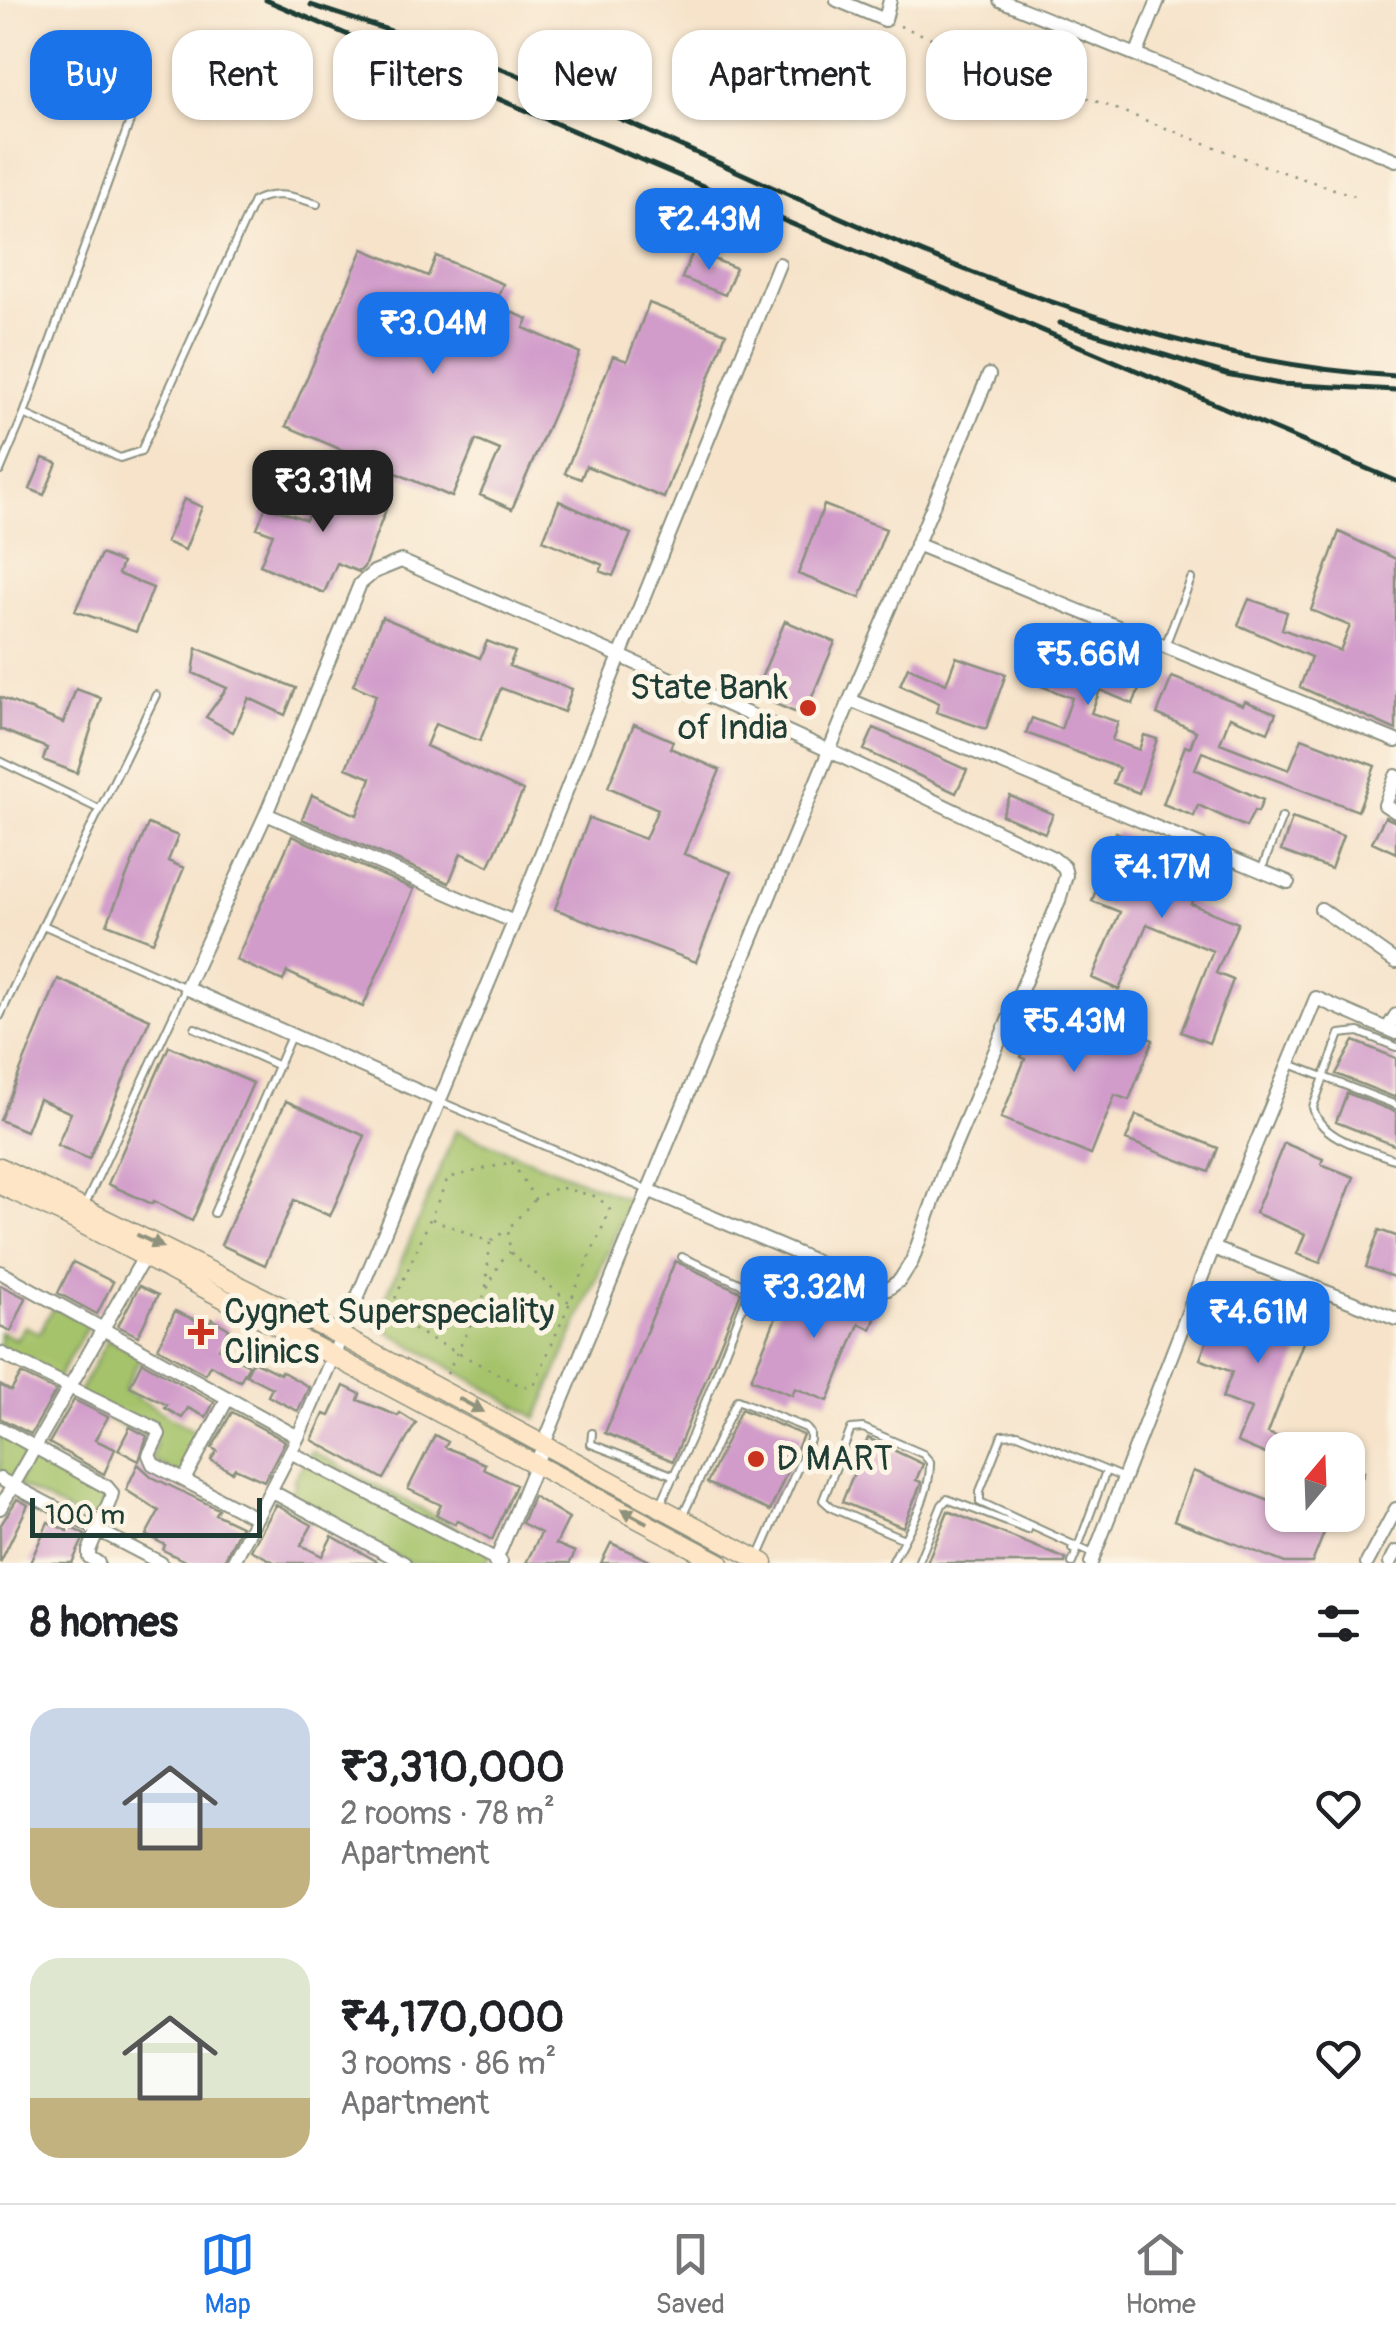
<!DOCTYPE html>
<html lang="en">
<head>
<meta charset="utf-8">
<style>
  :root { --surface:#fff; --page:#f6f6f6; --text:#202124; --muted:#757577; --line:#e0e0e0; --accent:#1a73e8 }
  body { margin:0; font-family:Pangolin,sans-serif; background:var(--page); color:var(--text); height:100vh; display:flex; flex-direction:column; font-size:38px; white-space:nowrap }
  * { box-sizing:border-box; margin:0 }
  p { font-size:32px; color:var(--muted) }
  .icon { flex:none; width:55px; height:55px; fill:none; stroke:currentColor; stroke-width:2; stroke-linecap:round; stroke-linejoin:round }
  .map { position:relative; height:1563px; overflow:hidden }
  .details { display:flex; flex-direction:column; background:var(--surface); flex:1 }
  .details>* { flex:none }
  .hud { position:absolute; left:30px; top:30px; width:1338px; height:90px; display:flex; gap:20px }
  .needle { width:65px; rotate:19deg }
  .buttons { position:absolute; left:1265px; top:1432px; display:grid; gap:20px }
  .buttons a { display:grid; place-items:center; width:100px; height:100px; border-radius:20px; background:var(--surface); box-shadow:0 2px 8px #0004; font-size:50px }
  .scale { position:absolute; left:30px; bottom:25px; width:232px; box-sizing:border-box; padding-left:10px; border:5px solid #1f3d34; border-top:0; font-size:28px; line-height:35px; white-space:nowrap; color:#1f3d34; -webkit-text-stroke:8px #fcf5e5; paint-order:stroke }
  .price { position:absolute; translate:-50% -85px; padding:0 22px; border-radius:20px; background:var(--accent); color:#fff; font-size:32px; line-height:65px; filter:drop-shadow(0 2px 5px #0008) }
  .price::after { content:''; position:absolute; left:50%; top:60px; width:30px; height:22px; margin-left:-15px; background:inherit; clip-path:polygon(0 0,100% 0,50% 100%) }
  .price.selected { background:#222; color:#fff }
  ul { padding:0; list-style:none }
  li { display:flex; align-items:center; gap:30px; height:250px; padding:0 30px }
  li span { display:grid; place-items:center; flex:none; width:280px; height:200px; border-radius:30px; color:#555 }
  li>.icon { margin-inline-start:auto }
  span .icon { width:120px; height:120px; fill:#fffc; stroke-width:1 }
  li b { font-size:42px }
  h2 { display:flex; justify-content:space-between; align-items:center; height:120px; padding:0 30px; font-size:42px }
  .pill { padding:0 35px; border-radius:30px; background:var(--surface); box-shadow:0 2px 8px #0004; font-size:35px; line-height:90px }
  .pill.selected { background:var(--accent); color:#fff }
  .tabs { display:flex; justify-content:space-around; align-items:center; height:140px; border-top:2px solid var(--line); background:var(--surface); font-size:28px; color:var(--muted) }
  .tabs a { display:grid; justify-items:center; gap:5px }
  .tabs .selected { color:var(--accent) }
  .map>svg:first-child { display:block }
  .green { fill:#a5c36b; stroke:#628050; stroke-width:2.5 }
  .building { fill:#d19cca }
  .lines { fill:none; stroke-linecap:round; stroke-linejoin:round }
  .lane-casing { stroke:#8a907f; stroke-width:10 }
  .street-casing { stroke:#8a907f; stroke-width:16 }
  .secondary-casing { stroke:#8a907f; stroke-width:21 }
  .path { stroke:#8a907f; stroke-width:2.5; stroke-dasharray:2.5 8; stroke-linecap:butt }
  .lane { stroke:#fff; stroke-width:6 }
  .street { stroke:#fff; stroke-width:12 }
  .secondary { stroke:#fde5c5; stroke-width:18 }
  .rail { stroke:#1f3d34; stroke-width:5 }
  .oneway { fill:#8e917c }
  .poi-dot { fill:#c8321e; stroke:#fcf5e5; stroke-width:4 }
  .labels { text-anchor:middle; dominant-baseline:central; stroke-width:10; stroke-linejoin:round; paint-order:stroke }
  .poi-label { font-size:35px; fill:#1f3d34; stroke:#fcf5e5; text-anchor:start }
</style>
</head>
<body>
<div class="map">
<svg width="1396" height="1563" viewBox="0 0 1396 1563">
  <rect width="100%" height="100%" fill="#fcf5e5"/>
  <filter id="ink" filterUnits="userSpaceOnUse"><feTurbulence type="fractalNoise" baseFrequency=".01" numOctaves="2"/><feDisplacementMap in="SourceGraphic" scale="20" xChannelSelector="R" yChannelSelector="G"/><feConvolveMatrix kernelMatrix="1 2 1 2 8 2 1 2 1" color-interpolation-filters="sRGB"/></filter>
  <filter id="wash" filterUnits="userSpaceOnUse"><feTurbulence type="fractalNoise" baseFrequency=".0048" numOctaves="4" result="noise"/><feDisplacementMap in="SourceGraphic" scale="40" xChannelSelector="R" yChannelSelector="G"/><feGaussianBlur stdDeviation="2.25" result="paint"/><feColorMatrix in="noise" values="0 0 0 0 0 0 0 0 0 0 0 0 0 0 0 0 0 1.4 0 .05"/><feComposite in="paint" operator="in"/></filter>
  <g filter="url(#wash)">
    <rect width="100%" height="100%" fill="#f6e3ca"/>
    <!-- green -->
    <path class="green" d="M456 1130 630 1200 537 1418 375 1324Z
      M54 1306 89 1324 57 1379 0 1350V1332L16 1339 25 1326 39 1333Z
      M108 1339 141 1356 124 1390 204 1437 183 1477 152 1459 156 1444 74 1401Z
      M0 1430 30 1447 12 1481 0 1475Z
      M312 1451 494 1548 486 1563H408L288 1499 296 1482 293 1480Z
      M35 1452 109 1494 97 1527 16 1484Z"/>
    <g id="blocks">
      <!-- building -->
      <path class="building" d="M363 249 428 276 436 256 503 284 494 305 528 319 524 328 580 353 512 509 480 495 500 450 476 440 452 497 286 426Z
        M693 251 736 268 725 295 682 278Z
        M649 303 726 333 664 498 586 466 581 479 565 473 613 356 627 361Z
        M43 458 57 463 44 495 30 489Z
        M323 477 388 504 364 567 359 572 337 563 324 593 260 565 273 534 257 528 266 506 306 520Z
        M184 499 202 507 185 550 166 542Z
        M559 501 631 534 613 576 600 571 603 565 543 540Z
        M824 505 886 529 860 598 798 574Z
        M1339 532 1396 559V730L1300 687 1311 657 1238 625 1249 599 1287 612 1282 629 1340 651 1350 626 1311 610Z
        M101 554 122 563 118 574 153 588 136 632 75 611Z
        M382 617 480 658 487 641 515 652 509 666 572 689 564 712 501 688 480 741 435 724 426 746 523 791 489 866 461 853 449 883 302 819 312 795 357 815 371 778 346 768 376 695 353 685Z
        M785 621 835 642 804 716 754 695Z
        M1040 632 1082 649 1077 659 1122 677 1127 665 1146 673 1133 704 1100 690 1091 713 1118 722 1112 740 1139 750 1144 735 1157 739 1139 793 1113 783 1119 768 1026 733 1032 718 1061 729 1072 698 1021 678Z
        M197 648 296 688 285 715 249 698 233 732 206 717 227 688 193 673Z
        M956 657 1006 674 986 729 936 712 939 703 900 685 908 667 946 684Z
        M1172 677 1243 705 1245 701 1276 713 1268 732 1230 717 1220 743 1289 770 1302 738 1375 766 1358 811 1202 752 1195 769 1263 800 1258 812 1254 811 1246 827 1198 805 1194 816 1163 804 1185 746 1190 748 1196 731 1157 714Z
        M76 689 101 698 77 773 43 760 47 748 0 729V697L63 723Z
        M634 724 673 741 670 748 720 770 684 854 731 872 696 962 555 909 589 818 645 839 658 809 608 787Z
        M874 728 967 770 956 793 864 750Z
        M1010 796 1053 814 1045 833 1002 815Z
        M1385 817 1396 822V853L1372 842Z
        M1292 818 1343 836 1331 869 1281 851Z
        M148 824 178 836 168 861 184 868 153 942 107 924Z
        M1116 832 1207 869 1191 904 1238 923 1216 973 1233 980 1209 1043 1181 1032 1213 951 1147 924 1119 990 1092 978 1120 912 1092 901Z
        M292 836 414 889 363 1007 287 972 283 981 236 960Z
        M58 979 150 1019 89 1159 57 1145 71 1113 39 1099 26 1131 0 1120Z
        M1045 997 1153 1040 1129 1100 1115 1095 1091 1155 1001 1118 1025 1059 1021 1057Z
        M1354 1041 1396 1058V1098L1336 1074Z
        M169 1046 253 1083 192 1221 154 1201 152 1204 108 1184Z
        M1347 1093 1396 1112V1146L1336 1122Z
        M286 1101 365 1136 330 1216 294 1200 265 1265 221 1245Z
        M1136 1115 1218 1148 1209 1172 1126 1140Z
        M1284 1143 1323 1159 1321 1164 1354 1177 1320 1263 1297 1254 1305 1234 1255 1213Z
        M1379 1230 1396 1236V1278L1366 1267Z
        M675 1261 741 1292 673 1461 605 1433Z
        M73 1262 113 1282 97 1314 58 1293Z
        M833 1281 882 1301 871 1329 859 1324 828 1401 795 1388 792 1395 751 1379 785 1295 821 1310Z
        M0 1285 26 1298 11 1331 0 1326Z
        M139 1286 158 1295 138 1336 118 1326Z
        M1248 1295 1312 1319 1268 1433 1308 1450H1282V1461L1237 1442 1251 1409 1222 1398 1232 1372 1200 1359 1218 1312 1238 1320Z
        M175 1311 208 1326 212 1319 229 1329 219 1349 249 1365 240 1381 210 1365 205 1374 158 1348Z
        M253 1361 280 1374 281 1371 309 1387 298 1411 268 1396 272 1388 246 1375Z
        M142 1362 214 1402 206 1417 188 1408 182 1418 165 1408 167 1405 130 1386Z
        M21 1374 56 1391 31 1434 0 1418V1385L11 1391Z
        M344 1386 360 1394 358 1400 398 1416 400 1413 416 1423 384 1479 312 1440 324 1414 330 1416Z
        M74 1400 108 1417 95 1440 115 1449 104 1474 49 1443Z
        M741 1409 803 1435 770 1511 707 1483Z
        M232 1412 285 1441 264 1481 235 1468 232 1472 211 1460 217 1451 212 1448Z
        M130 1427 147 1436 139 1461 118 1450Z
        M435 1435 448 1442 445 1447 485 1464 483 1469 516 1485 492 1540 457 1520 455 1524 436 1515 441 1505 408 1489Z
        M868 1438 923 1464 916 1480 921 1482 920 1486 903 1527 842 1502Z
        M138 1464 152 1477 218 1509 215 1514 241 1526 223 1563H189L163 1550 165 1545 146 1535 159 1511 126 1490Z
        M1348 1465 1364 1472 1348 1511Z
        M1193 1471 1282 1506V1515H1306L1328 1523 1312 1563H1285L1174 1520Z
        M533 1496 569 1518 556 1544 575 1552 570 1563H526L541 1533 522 1523Z
        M17 1499 28 1505 0 1563V1526Z
        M276 1505 312 1525 301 1545 322 1556 332 1536 380 1563H276L251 1550Z
        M948 1511 1066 1559 1065 1563H927Z
        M48 1522 68 1531 70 1527 85 1535 72 1563H30Z
        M611 1543 654 1563H601Z"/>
    </g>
  </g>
  <g filter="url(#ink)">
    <use href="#blocks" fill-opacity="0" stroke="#8a907f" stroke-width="2.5"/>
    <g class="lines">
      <!-- lane casing -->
      <g class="lane-casing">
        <path id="lane" d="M24 414 138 99
          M0 471 24 414 120 458 141 451 254 201C276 190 295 197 317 204
          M1165 646 1191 579
          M0 761 99 809
          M1261 871 1282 817
          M43 925 156 695
          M0 1016 43 925 186 988 84 1207
          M195 1028 279 1066
          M1396 1047 1359 1032 1340 1034 1313 1107C1319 1140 1369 1149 1396 1160
          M1290 1064 1396 1105
          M439 1101 648 1190
          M214 1213 291 1036
          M592 1433 591 1444 675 1476
          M660 1505 691 1438 750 1288 682 1257
          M682 1517 737 1400 806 1428 810 1433V1440L758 1558
          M1078 1547 1106 1471
          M1072 1549 1077 1551 1072 1563
          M1093 1554 980 1502V1491L1002 1435 1018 1434 1124 1478
          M892 1563C907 1532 931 1497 930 1462L923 1454 863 1428 851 1429 823 1500 832 1508 904 1539
          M918 1563 942 1505 947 1499 1028 1530"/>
      </g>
      <!-- street casing -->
      <g class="street-casing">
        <path id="street" d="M837 0 885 20 890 0
          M1000 0 1396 160
          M1137 53 1158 0
          M916 544 1396 741
          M850 700 1288 882
          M1396 776 1385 805 1396 812
          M266 814 514 922
          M1321 909 1396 962
          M1387 1029 1396 1015
          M438 1100 186 988 266 814 360 584 374 572 401 561 620 656 779 264
          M1213 1248 1396 1319
          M0 1272 298 1437
          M0 1353 156 1429 159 1434 149 1455 153 1464 256 1518
          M0 1428 107 1487 112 1493 110 1500 89 1551V1557L98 1563
          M290 1452 501 1562
          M0 1479 161 1563
          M184 1480 228 1398
          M271 1491 404 1563
          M0 1508 143 1259
          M233 1563 298 1437 333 1356 514 922 620 656 830 751 1053 858 1064 867 1066 875 1059 901 944 1171 912 1261 900 1280 888 1289 869 1284 648 1190
          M495 1563 850 700 989 375
          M1091 1563 1213 1248 1316 998 1396 1033
          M1367 1563 1396 1509
          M1390 1563 1396 1552"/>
      </g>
      <!-- secondary casing -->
      <g class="secondary-casing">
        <path id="secondary" d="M0 1167 341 1336 764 1563
          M0 1185 61 1213 333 1356 720 1563"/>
      </g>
      <!-- path -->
      <path class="path" d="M900 26 1262 165 1355 196
        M512 1162 535 1199 558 1187 598 1197 610 1210 535 1383 523 1387 399 1322 395 1299 448 1178Z
        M534 1200 508 1229 510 1252 570 1303
        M432 1219 490 1242 486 1287
        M491 1241 508 1229
        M447 1374 500 1262 510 1252"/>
      <!-- lane -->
      <use href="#lane" class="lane"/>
      <!-- street -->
      <use href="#street" class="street"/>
      <!-- secondary -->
      <use href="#secondary" class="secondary"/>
      <!-- rail -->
      <path class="rail" d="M266 0 1396 481
        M311 5C392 32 475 56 554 90 822 204 1100 359 1396 376
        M1060 323 1226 374 1280 384 1396 390"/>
    </g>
    <!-- one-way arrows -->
    <defs><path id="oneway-solid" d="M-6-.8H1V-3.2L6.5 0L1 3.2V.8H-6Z" transform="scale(2.5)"/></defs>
    <g class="oneway">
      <use href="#oneway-solid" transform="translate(150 1241) rotate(26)"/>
      <use href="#oneway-solid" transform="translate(471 1405) rotate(28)"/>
      <use href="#oneway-solid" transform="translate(634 1516) rotate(-152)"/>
    </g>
  </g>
  <!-- markers -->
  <g class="poi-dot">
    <circle cx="808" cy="708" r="10"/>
    <path d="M196 1317h10v10h10v10h-10v10h-10v-10h-10v-10h10z"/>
    <circle cx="756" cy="1459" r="10"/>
  </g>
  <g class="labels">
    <!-- poi labels -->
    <g class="poi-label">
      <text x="788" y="688" text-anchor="end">State Bank<tspan x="788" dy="40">of India</tspan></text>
      <text x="224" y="1312">Cygnet Superspeciality<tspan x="224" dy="40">Clinics</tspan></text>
      <text x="776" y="1459">D MART</text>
    </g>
  </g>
</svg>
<div class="buttons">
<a><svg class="needle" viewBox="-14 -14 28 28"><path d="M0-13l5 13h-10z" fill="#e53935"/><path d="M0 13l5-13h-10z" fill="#757577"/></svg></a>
</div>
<div class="scale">100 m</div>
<b class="price" style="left:709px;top:273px">₹2.43M</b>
<b class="price" style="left:433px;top:377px">₹3.04M</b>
<b class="price selected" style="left:323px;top:535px">₹3.31M</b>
<b class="price" style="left:1088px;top:708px">₹5.66M</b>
<b class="price" style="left:1162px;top:921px">₹4.17M</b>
<b class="price" style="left:1074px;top:1075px">₹5.43M</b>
<b class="price" style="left:814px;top:1341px">₹3.32M</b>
<b class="price" style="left:1258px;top:1366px">₹4.61M</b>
<div class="hud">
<a class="pill selected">Buy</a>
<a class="pill">Rent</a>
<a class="pill">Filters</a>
<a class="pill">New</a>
<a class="pill">Apartment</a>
<a class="pill">House</a>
</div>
</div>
<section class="details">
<h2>8 homes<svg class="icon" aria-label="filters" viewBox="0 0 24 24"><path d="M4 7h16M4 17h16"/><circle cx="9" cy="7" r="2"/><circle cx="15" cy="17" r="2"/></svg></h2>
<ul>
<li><span style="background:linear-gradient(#c9d6e8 60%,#c2b280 0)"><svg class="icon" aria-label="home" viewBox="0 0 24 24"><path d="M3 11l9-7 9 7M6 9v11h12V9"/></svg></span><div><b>₹3,310,000</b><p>2 rooms · 78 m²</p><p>Apartment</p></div><svg class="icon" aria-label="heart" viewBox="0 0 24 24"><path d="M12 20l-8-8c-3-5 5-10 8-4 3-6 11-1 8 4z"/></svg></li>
<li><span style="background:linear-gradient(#dfe7d0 70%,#c2b280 0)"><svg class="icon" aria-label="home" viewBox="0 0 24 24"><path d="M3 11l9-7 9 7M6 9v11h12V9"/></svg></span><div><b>₹4,170,000</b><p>3 rooms · 86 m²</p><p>Apartment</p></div><svg class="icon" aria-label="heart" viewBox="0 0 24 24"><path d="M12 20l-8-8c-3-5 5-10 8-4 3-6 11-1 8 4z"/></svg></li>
</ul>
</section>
<nav class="tabs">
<a class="selected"><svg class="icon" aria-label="map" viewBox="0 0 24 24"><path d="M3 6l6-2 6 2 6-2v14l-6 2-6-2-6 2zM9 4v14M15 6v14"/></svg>Map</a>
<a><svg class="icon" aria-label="saved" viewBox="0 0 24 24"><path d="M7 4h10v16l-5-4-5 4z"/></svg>Saved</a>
<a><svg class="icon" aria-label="home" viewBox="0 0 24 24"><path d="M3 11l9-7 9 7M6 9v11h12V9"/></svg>Home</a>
</nav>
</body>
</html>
